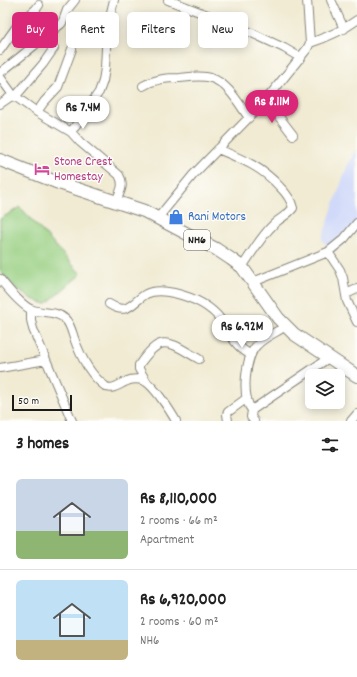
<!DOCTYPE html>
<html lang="en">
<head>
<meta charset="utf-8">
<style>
  :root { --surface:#fff; --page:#f2f2f2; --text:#222; --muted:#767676; --line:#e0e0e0; --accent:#db2777 }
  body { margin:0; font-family:Dekko,sans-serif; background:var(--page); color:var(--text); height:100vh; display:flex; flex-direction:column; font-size:15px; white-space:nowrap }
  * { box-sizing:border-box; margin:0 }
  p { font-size:13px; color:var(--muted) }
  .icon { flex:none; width:22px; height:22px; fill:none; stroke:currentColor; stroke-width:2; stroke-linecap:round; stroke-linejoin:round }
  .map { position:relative; height:421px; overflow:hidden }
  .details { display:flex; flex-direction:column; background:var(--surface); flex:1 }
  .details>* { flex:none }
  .guide { position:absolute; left:12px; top:12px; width:333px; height:36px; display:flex; gap:8px }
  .tools { position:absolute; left:305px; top:369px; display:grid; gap:8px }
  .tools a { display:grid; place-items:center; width:40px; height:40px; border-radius:6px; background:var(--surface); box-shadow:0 2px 10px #0003; font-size:20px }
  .scale { position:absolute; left:12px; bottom:10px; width:60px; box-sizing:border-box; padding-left:4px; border:2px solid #1c1c1c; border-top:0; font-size:11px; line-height:14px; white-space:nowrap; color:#1c1c1c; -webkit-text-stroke:3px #fdfcf7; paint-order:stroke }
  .price { position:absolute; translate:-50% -34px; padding:0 9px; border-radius:14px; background:#fff; color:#222; font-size:13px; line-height:26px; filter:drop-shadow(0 1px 2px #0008) }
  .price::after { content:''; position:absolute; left:50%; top:24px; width:12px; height:9px; margin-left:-6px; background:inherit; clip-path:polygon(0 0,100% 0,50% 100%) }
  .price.on { background:var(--accent); color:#fff }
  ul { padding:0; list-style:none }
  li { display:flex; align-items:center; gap:12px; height:100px; padding:0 16px }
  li+li { border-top:1px solid var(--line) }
  li span { display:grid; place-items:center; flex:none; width:112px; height:80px; border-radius:6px; color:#555 }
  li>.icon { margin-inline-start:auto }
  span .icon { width:48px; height:48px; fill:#fffc; stroke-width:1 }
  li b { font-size:17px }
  h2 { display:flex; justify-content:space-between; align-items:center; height:48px; padding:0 16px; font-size:17px }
  .chip { padding:0 14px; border-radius:6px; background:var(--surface); box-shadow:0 2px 10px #0003; font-size:14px; line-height:36px }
  .chip.on { background:var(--accent); color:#fff }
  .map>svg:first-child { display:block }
  .built { fill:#d0d9f9 }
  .green { fill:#97cf81; stroke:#5a764e }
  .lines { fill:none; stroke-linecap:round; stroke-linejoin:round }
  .minor-casing { stroke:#868478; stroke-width:10 }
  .highway-casing { stroke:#868478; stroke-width:14 }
  .minor { stroke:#fff; stroke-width:8 }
  .highway { stroke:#fff; stroke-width:12 }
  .labels { text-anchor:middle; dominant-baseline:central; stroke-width:3; stroke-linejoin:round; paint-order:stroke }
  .shield { fill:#fdfcf7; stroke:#605f5e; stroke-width:1 }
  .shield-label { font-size:12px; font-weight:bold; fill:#1c1c1c }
  .hotel-label { font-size:13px; fill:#b23c85; stroke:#fdfcf7; text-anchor:start }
  .shop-label { font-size:13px; fill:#366cbe; stroke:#fdfcf7; text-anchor:start }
</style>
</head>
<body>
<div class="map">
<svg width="357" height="421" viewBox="0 0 357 421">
  <rect width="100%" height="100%" fill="#fdfcf7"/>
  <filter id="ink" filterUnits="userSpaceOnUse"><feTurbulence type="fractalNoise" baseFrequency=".025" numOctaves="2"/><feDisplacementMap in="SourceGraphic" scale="8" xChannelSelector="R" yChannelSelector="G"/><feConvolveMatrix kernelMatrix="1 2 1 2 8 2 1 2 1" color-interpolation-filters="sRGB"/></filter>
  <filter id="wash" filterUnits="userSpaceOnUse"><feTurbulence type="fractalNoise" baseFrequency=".012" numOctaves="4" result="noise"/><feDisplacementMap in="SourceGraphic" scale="16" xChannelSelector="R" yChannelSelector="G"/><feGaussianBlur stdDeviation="0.9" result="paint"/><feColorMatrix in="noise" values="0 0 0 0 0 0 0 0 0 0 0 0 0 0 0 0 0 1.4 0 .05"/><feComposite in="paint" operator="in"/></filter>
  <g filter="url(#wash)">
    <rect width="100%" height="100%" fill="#f1ebd3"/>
    <!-- built -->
    <path class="built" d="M357 148V230L332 254 322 239 347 166Z"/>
    <!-- green -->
    <path class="green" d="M20 207 81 274 46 304C26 299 13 287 0 271V219Z"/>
  </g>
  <g filter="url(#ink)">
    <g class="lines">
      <!-- minor casing -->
      <g class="minor-casing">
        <path id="minor" d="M168 0 239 27 284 48 301 58
          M331 0 344 29
          M310 43C328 37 342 31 357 20
          M0 50 17 26 36 9 39 5
          M0 73 61 24 63 21 67 10 75 0
          M0 77 13 95 37 112 71 132 80 142 119 175C125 185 120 192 116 201
          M143 86C155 79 166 78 180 78 190 77 201 75 211 78 228 83 239 104 249 118
          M15 97 43 64 54 48
          M266 100 293 135
          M0 104 13 95
          M37 112 44 102 58 87 72 49
          M71 132 99 92 103 81 105 68 107 29 114 0
          M218 149C242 159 262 167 280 187 286 193 291 199 293 208 288 215 280 218 274 224 261 236 252 253 242 267
          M157 219 193 175 266 100 307 49 310 43 307 0
          M328 252 340 270 343 278 347 301 357 322
          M0 279C8 289 19 303 30 309 41 314 56 310 65 319 70 323 72 332 74 338 80 355 90 375 105 386 115 394 127 373 144 381 153 384 171 412 176 421
          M253 282 328 252 344 239 357 223
          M346 294 357 289
          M109 304C128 316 131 303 146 294 154 290 165 291 174 293 191 297 210 305 221 320 231 334 234 346 251 355
          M31 309V320L33 329 72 421
          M0 368 46 360
          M146 381 139 369V365C162 332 169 342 199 359
          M252 410C241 398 245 357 257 345 264 337 277 332 286 326
          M228 421 227 414 228 412 247 398
          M254 421 251 417 252 410 330 357
          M351 421 357 414"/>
      </g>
      <!-- highway casing -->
      <g class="highway-casing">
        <path id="highway" d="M0 160 56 182 144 211 216 249 231 259 242 267 278 318 294 334 357 376"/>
      </g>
      <!-- minor -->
      <use href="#minor" class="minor"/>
      <!-- highway -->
      <use href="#highway" class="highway"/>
    </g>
  </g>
  <!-- icons -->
  <defs>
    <g id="hotel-bare" transform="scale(1.2)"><path d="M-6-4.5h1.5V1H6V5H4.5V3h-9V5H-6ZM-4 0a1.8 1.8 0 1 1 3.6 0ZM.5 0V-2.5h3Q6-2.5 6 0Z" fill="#d1479c" stroke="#fdfcf7" stroke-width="2.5" paint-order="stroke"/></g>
    <g id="shop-bare" transform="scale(1.2)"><path d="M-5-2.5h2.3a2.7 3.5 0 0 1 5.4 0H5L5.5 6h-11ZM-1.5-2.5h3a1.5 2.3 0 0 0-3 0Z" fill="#3f7fe0" stroke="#fdfcf7" stroke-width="2.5" paint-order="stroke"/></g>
  </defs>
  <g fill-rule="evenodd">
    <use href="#hotel-bare" x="42" y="169"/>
    <use href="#shop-bare" x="176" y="217"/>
  </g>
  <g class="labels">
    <!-- shield labels -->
    <rect class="shield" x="184" y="230" width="26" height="20" rx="3"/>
    <g class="shield-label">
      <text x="197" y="240">NH6</text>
    </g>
    <!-- hotel labels -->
    <g class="hotel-label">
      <text x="54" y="162">Stone Crest<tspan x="54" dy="15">Homestay</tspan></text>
    </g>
    <!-- shop labels -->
    <g class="shop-label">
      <text x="188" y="217">Rani Motors</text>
    </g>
  </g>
</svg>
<div class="tools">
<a><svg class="icon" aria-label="layers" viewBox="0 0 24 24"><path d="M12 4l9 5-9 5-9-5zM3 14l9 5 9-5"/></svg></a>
</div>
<div class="scale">50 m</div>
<b class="price on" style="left:272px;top:124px">Rs 8.11M</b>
<b class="price" style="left:83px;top:130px">Rs 7.4M</b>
<b class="price" style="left:242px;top:349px">Rs 6.92M</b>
<div class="guide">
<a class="chip on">Buy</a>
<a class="chip">Rent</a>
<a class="chip">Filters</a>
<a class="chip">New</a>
</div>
</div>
<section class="details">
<h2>3 homes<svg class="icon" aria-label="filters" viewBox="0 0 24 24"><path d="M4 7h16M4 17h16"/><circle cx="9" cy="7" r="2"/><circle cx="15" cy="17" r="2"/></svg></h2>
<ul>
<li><span style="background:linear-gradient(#c9d6e8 65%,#8fb573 0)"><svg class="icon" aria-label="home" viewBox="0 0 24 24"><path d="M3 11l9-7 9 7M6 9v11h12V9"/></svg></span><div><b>Rs 8,110,000</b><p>2 rooms · 66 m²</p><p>Apartment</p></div></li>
<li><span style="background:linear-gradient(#bfe0f5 75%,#c2b280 0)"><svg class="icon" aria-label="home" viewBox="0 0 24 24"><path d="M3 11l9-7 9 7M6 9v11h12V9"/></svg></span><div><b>Rs 6,920,000</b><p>2 rooms · 60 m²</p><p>NH6</p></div></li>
</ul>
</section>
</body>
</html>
